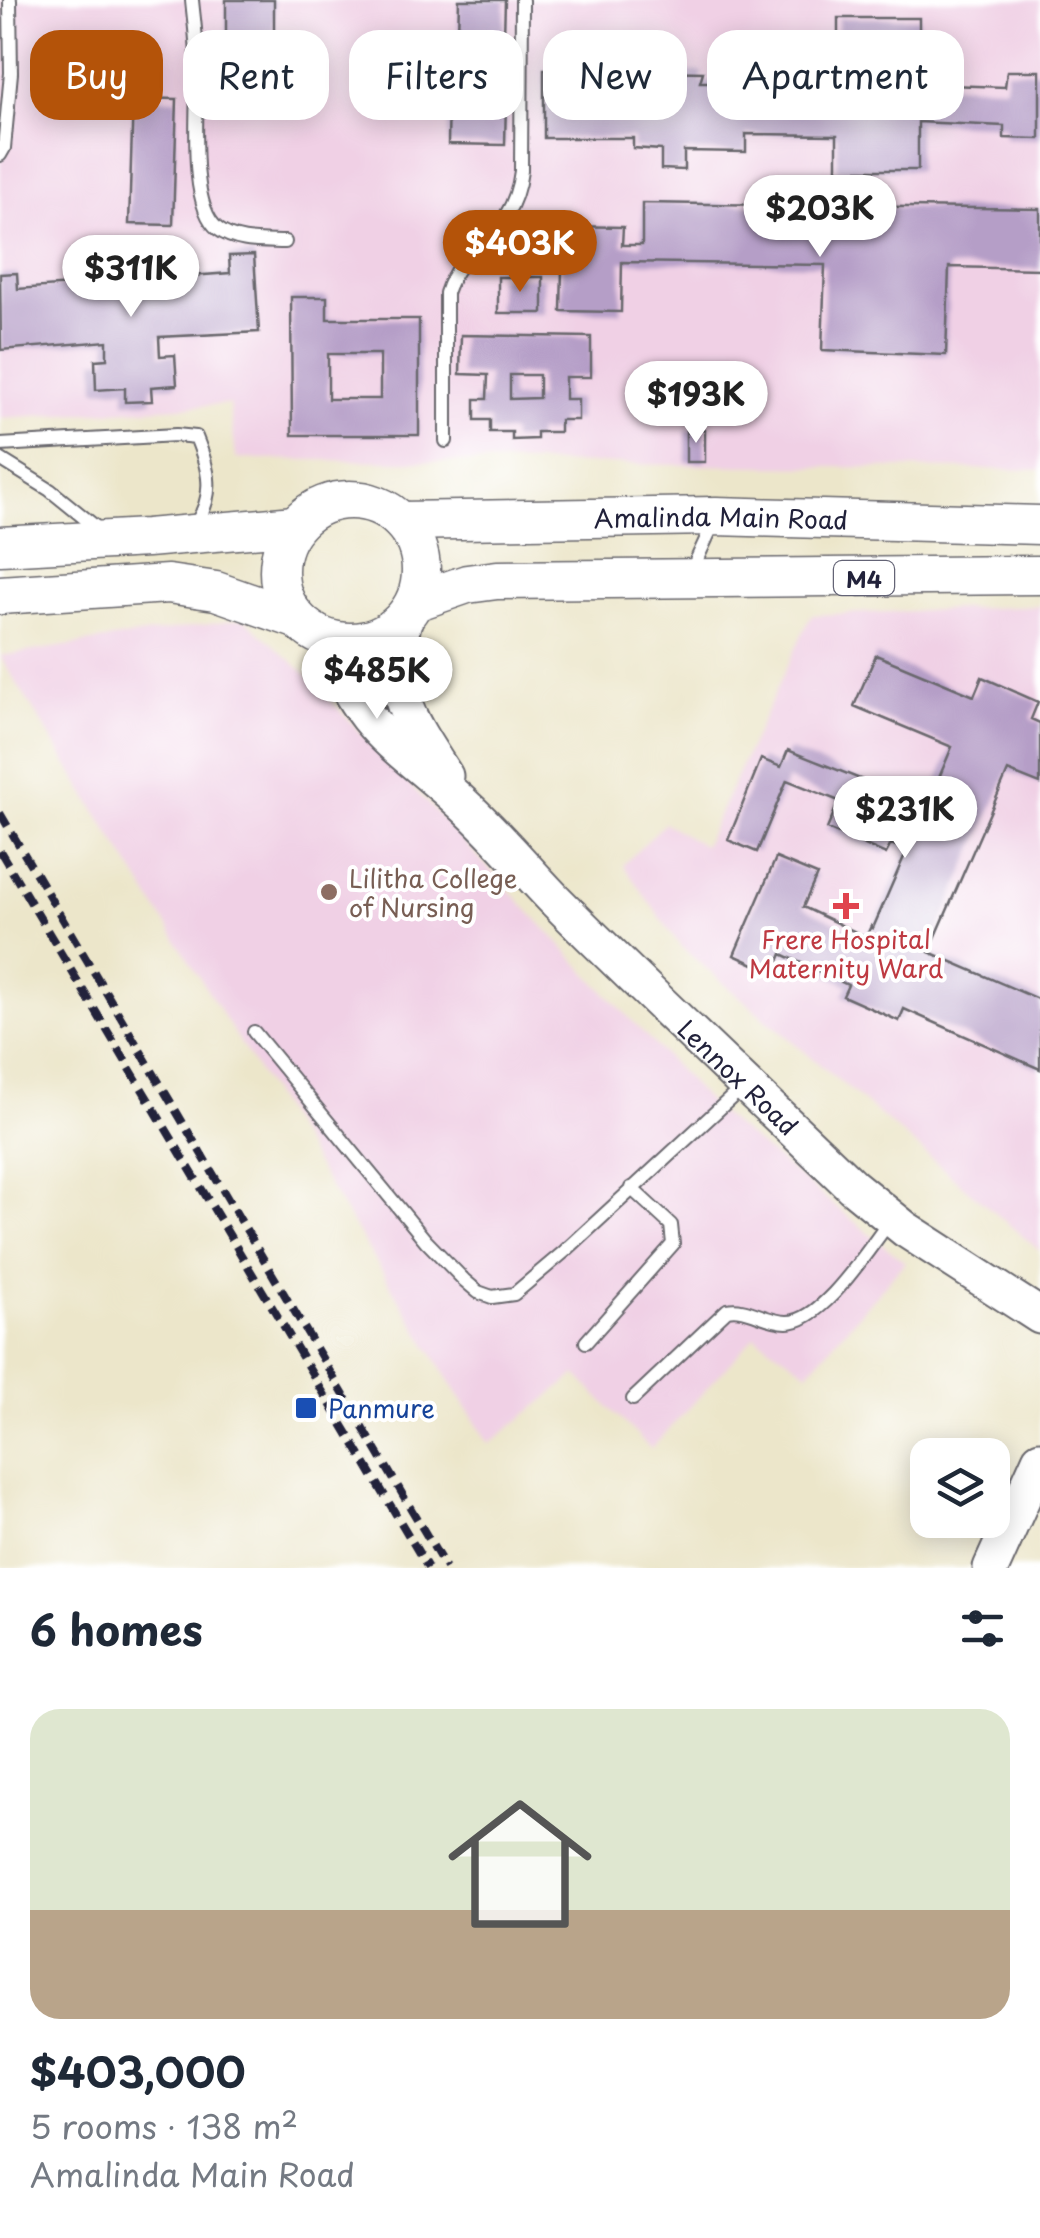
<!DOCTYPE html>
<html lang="en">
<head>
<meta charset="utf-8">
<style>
  :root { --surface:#fff; --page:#f2f2f3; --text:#1f2937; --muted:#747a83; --accent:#b45309 }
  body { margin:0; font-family:"Playpen Sans",sans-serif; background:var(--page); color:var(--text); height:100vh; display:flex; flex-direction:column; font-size:38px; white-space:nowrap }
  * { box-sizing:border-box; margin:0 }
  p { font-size:32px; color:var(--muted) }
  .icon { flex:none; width:55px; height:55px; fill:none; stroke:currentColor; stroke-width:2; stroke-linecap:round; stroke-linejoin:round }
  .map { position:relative; height:1568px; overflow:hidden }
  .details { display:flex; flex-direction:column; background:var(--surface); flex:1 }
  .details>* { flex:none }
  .banner { position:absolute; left:30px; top:30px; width:980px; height:90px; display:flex; gap:20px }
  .fabs { position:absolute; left:910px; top:1438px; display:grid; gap:20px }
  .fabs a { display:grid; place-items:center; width:100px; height:100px; border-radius:20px; background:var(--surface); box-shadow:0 5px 25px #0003; font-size:50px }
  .price { position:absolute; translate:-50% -85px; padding:0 22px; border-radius:35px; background:#fff; color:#222; font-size:32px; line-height:65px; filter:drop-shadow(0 2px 5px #0008) }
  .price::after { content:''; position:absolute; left:50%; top:60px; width:30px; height:22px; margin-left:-15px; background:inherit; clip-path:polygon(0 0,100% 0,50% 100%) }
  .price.current { background:var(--accent); color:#fff }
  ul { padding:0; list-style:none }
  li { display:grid; align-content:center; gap:20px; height:530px; padding:0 30px }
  li span { display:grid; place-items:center; height:310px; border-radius:30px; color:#555 }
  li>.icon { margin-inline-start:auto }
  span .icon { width:180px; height:180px; fill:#fffc; stroke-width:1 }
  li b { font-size:42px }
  h2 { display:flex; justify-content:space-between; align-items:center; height:120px; padding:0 30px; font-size:42px }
  .pill { padding:0 35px; border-radius:30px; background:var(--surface); box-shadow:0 5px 25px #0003; font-size:35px; line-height:90px }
  .pill.current { background:var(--accent); color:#fff }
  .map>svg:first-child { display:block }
  .built { fill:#f0d0e5 }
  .building { fill:#b59ec7; fill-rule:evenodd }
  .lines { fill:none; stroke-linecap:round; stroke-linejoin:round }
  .lane-casing { stroke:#69676d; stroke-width:16 }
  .secondary-casing { stroke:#69676d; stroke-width:39 }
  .primary-casing { stroke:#69676d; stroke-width:41 }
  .lane { stroke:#fff; stroke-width:12 }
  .secondary { stroke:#fff; stroke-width:35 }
  .primary { stroke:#fff; stroke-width:38 }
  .rail { stroke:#22223b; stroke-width:8; stroke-dasharray:15 8; stroke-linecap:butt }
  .education-dot { fill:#8d6e63; stroke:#fff; stroke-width:4 }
  .health-dot { fill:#e0444e; stroke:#fff; stroke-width:4 }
  .transit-dot { fill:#1a4fb4; stroke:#fff; stroke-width:4 }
  .labels { text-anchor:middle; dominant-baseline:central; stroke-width:8; stroke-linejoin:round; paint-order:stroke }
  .shield { fill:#fff; stroke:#646476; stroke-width:2.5 }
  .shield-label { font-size:22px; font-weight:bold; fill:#22223b }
  .street-label { font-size:25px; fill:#22223b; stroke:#fff }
  .education-label { font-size:25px; fill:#785e54; stroke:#fff; text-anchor:start }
  .health-label { font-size:25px; fill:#be3a42; stroke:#fff }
  .transit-label { font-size:25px; fill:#164399; stroke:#fff; text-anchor:start }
</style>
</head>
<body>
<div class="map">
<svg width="1040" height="1568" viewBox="0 0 1040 1568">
  <rect width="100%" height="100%" fill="#fff"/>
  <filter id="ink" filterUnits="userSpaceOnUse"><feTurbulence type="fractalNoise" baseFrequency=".01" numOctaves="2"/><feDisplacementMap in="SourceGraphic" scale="20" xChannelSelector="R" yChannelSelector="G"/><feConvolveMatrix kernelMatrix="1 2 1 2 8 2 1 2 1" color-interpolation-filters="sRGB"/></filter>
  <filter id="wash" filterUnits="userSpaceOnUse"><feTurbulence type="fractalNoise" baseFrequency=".0048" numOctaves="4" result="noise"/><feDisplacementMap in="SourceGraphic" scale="40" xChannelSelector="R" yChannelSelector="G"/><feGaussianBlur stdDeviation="2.25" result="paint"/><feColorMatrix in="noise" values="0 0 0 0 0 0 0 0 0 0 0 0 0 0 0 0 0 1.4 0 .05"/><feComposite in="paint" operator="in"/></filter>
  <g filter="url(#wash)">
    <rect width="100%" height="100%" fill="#ece6ca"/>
    <!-- built -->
    <path class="built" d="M0 0H1040V470L236 459 229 404 0 418Z
      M1040 606V1251L681 947 623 865 665 823 704 846 811 615Z
      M244 619 304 672 718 1112 905 1262 808 1372 755 1336 651 1449 576 1375 489 1444 0 656Z"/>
    <g id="blocks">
      <!-- building -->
      <path class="building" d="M226 0H274V51H226Z
        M459 0H505L504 37 458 36Z
        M838 18H919V84L1005 87 1007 71H1040V139L1004 138V126L918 122V170H837V135L746 134V152L684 151V170L661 169V150L633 148V138H544V69L703 72 700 82H838Z
        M450 50 507 52 505 145 448 144Z
        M133 98 177 99 173 225 129 224Z
        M642 203 1040 209V269L949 267 946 355 822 350 825 265 622 262 621 312 561 311 563 226 623 227 622 245H642Z
        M254 255 259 332 159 337 160 356 175 355 177 385 151 387 152 401 125 402V388L96 390 95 360 107 359V341L1 350 0 274 17 273 18 289 230 273 229 256Z
        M498 277H543V313H498Z
        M291 297H327V319H419V435H292ZM328 354H380V399H328Z
        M461 335 591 337V377H565V399H578V420H560V432H537V439L512 440V432H490V420H475V399H487L488 375 460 374ZM510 375H539V398L510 399Z
        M686 430H705V462H686Z
        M876 655 974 696 982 677 1038 702 1031 719 1040 723V784L1008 771 929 952 1040 1000V1069L904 1009 899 1021 843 996 848 985 782 954 774 973 734 955 776 858 817 875 803 907 866 937 871 926 873 928 907 850 891 844 886 854 827 829 839 801 787 780 757 852 728 840 761 759 781 767 788 750 927 806 952 747 854 706Z"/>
    </g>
  </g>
  <g filter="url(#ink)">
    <use href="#blocks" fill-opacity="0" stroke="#69676d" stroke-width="2.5"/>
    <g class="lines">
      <!-- lane casing -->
      <g class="lane-casing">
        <path id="lane" d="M192 0C194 21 197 41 197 62 199 101 186 204 218 229 236 243 263 241 285 242
          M0 155 4 148 11 73 10 0
          M446 441V293C464 238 512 241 521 171L522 0
          M0 445 176 435 196 437C209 469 216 494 195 525
          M0 459 50 490 103 533
          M691 572 714 522
          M254 1032 426 1241 464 1280 478 1292 492 1297 514 1294 565 1251 745 1085
          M586 1342 673 1244 671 1225 631 1188
          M633 1399 727 1310C748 1306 765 1322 787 1322 823 1322 868 1249 890 1221"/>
      </g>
      <!-- secondary casing -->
      <g class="secondary-casing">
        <g id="secondary">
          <path d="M405 617C385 688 407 717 445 776"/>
          <path id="s1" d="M328 639C358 732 399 744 465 806 497 835 525 869 555 900 652 997 753 1091 852 1186L905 1229 1040 1316"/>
          <path d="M991 1568 1040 1459"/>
        </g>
      </g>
      <!-- primary casing -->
      <g class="primary-casing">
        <g id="primary">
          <circle cx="350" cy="571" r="71"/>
          <path id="s2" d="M401 521 716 516 1040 525"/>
          <path d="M0 546 147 538 295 525"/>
          <path d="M0 595 168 584 216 591 296 619"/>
          <path d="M415 602 467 584 497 580 1040 575"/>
        </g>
      </g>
      <!-- lane -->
      <use href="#lane" class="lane"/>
      <!-- secondary -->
      <use href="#secondary" class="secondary"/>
      <!-- primary -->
      <use href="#primary" class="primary"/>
      <!-- rail -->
      <path class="rail" d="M0 813 446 1568
        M0 851 428 1568"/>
    </g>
  </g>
  <!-- markers -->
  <circle class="education-dot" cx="329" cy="892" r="10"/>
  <path class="health-dot" d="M841 891h10v10h10v10h-10v10h-10v-10h-10v-10h10z"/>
  <rect class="transit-dot" x="294" y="1396" width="24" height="24" rx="5"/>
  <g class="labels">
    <!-- shield labels -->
    <rect class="shield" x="834" y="561" width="60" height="34" rx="8"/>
    <g class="shield-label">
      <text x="864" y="578">M4</text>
    </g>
    <!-- street labels -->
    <g class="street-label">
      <text stroke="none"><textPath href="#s2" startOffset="320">Amalinda Main Road</textPath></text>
      <text stroke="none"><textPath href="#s1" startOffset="605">Lennox Road</textPath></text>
    </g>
    <!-- education labels -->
    <g class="education-label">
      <text x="349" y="878">Lilitha College<tspan x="349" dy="29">of Nursing</tspan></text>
    </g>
    <!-- health labels -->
    <g class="health-label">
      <text x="846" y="939">Frere Hospital<tspan x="846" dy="29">Maternity Ward</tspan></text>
    </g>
    <!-- transit labels -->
    <g class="transit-label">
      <text x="328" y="1408">Panmure</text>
    </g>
  </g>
</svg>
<div class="fabs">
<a><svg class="icon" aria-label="layers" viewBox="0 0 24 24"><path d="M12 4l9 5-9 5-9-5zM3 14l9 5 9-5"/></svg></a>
</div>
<b class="price" style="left:820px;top:260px">$203K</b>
<b class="price current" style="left:520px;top:295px">$403K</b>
<b class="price" style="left:131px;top:320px">$311K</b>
<b class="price" style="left:696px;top:446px">$193K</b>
<b class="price" style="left:377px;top:722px">$485K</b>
<b class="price" style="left:905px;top:861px">$231K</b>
<div class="banner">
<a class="pill current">Buy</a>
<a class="pill">Rent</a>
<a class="pill">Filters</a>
<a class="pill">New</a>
<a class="pill">Apartment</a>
</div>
</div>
<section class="details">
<h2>6 homes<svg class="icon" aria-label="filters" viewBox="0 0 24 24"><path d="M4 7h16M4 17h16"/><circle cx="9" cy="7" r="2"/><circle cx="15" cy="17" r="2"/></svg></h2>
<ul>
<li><span style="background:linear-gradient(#dfe7d0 65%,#b9a48a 0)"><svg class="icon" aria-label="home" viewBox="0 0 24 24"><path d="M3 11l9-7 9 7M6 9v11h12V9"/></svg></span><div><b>$403,000</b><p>5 rooms · 138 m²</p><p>Amalinda Main Road</p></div></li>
</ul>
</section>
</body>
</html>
